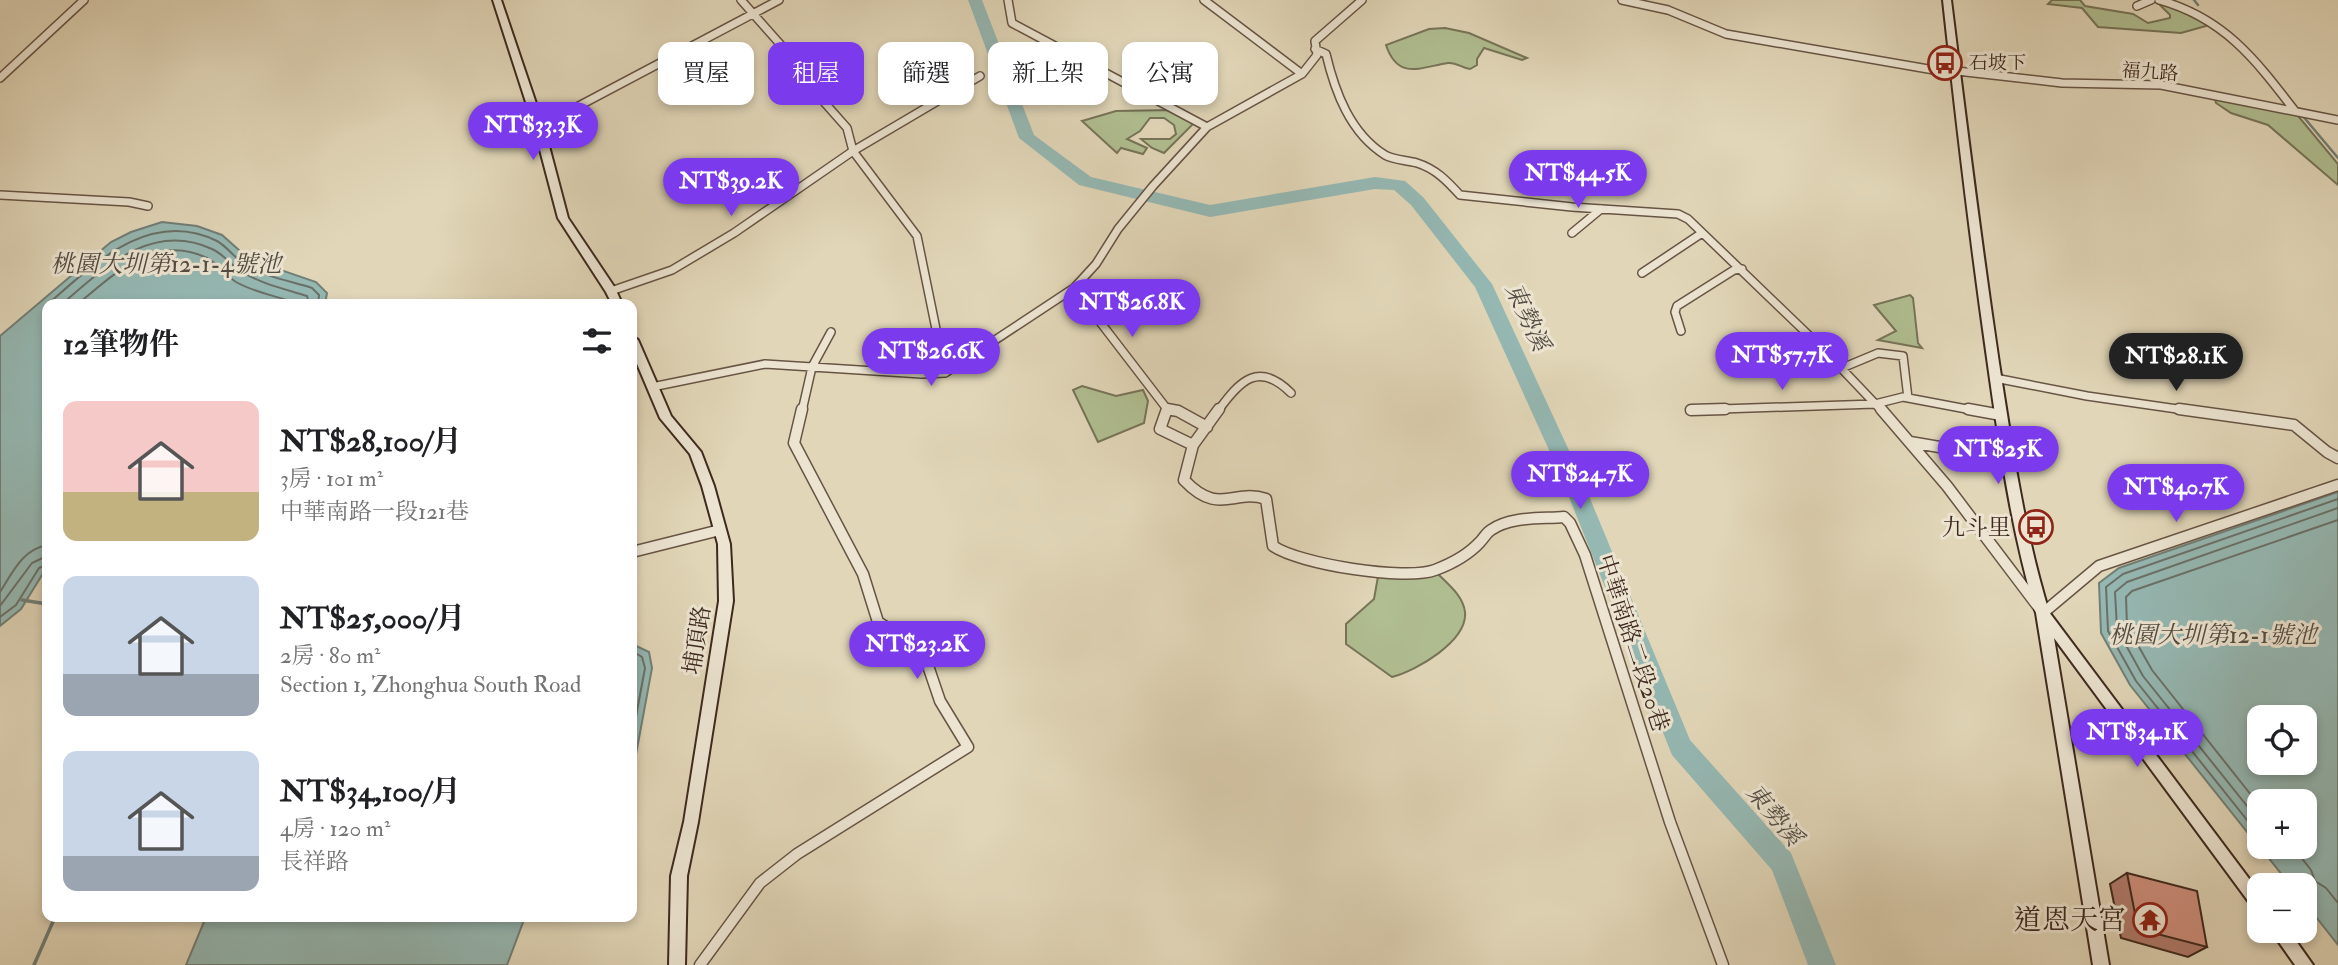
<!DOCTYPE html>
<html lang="zh-TW">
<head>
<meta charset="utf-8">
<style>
  :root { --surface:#fff; --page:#f2f2f2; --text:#202124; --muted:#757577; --accent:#7c3aed }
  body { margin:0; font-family:"IM FELL Double Pica","Noto Serif TC",serif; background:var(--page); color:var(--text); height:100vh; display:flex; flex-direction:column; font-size:26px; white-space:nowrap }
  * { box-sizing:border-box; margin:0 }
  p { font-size:23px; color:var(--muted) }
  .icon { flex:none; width:38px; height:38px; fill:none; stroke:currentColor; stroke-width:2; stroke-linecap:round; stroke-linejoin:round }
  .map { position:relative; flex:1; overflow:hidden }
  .panel { position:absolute; left:42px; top:299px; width:595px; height:623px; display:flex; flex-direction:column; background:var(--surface); border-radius:14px; box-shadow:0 4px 10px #0003 }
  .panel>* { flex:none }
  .hud { position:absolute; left:658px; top:42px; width:665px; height:63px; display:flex; gap:14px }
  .fabs { position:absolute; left:2247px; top:705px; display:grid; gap:14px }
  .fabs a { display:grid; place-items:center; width:70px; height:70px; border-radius:14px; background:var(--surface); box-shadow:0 4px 10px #0003; font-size:35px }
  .price { position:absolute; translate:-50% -60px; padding:0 16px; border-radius:24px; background:var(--accent); color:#fff; font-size:23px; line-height:46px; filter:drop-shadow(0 2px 4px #0008) }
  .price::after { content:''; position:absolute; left:50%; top:42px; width:21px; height:16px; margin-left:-10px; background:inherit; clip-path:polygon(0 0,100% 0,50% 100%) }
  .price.selected { background:#222; color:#fff }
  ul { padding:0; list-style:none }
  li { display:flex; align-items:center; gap:21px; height:175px; padding:0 21px }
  li span { display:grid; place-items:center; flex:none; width:196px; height:140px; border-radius:14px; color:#555 }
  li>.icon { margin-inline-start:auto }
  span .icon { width:84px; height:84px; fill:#fffc; stroke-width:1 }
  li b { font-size:30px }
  h2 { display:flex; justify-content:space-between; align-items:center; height:84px; padding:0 21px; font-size:30px }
  .chip { padding:0 24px; border-radius:14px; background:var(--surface); box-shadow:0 4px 10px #0003; font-size:24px; line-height:63px }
  .chip.selected { background:var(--accent); color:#fff }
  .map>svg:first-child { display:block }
  .green { fill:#b0be91; stroke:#777458; stroke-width:2 }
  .water { fill:#95b8b3; stroke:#727f77; stroke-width:2; fill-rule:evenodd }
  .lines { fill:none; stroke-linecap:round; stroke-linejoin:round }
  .shore { stroke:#6a7068; stroke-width:2 }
  .stream-far1 { stroke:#727f77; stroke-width:2.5 }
  .stream { stroke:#727f77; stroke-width:3.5 }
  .river { fill:#95b8b3; fill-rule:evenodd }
  .street-far1-casing { stroke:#675444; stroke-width:10 }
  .street-casing { stroke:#675444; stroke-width:13 }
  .secondary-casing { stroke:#3e291e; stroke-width:4 }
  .street-far1 { stroke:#ece4d1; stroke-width:7 }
  .street { stroke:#ece4d1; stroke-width:10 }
  .secondary { fill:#ece4d1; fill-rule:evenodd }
  .wall { fill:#b17b6c; stroke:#3e291e; stroke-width:2 }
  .building { fill:#ce8f7d; stroke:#3e291e; stroke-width:2 }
  .labels { text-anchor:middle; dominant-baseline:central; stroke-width:6; stroke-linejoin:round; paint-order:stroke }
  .far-poi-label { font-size:19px; fill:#3e291e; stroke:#ece4d1; text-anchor:start }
  .far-street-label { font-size:19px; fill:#3e291e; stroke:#ece4d1 }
  .poi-label { font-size:23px; fill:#3e291e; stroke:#ece4d1; text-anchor:end }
  .street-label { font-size:23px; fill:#3e291e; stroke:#ece4d1 }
  .water-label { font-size:24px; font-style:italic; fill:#544d43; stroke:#ece4d1 }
  .near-poi-label { font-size:28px; fill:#3e291e; stroke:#ece4d1; text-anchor:end }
</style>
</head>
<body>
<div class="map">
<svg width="2338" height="965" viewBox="0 0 2338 965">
  <rect width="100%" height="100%" fill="#e1d6b8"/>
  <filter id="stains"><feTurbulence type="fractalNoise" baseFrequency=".00286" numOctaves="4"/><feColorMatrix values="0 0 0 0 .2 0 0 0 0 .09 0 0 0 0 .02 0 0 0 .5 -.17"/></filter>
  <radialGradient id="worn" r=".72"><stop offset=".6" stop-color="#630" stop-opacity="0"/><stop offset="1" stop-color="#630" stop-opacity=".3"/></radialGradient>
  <!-- green -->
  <path class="green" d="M2052 0H2080L2085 6 2133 14 2148 23 2170 18V15L2160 5 2161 2 2206 22V26L2181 33 2098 27 2082 8 2048 4Z
    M1445 28 1469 33 1527 58 1522 60 1484 48 1477 59V65L1470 69C1462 68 1456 62 1448 63 1421 67 1398 81 1386 45L1429 29Z
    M2215 99 2294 111 2338 164V185L2268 125 2231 113 2216 103Z
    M1172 110 1194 123 1164 153 1152 148 1141 139H1170L1176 134 1174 125 1164 118H1150L1140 131 1127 139 1147 148 1143 154 1121 148 1117 153 1082 121 1116 111Z
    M1910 295 1913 298 1918 343 1922 348 1878 340 1896 331 1874 305Z
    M1082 386 1116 396 1143 390 1148 401 1144 423 1098 442 1073 390Z
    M1433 569C1444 581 1463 594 1465 612 1468 641 1416 671 1392 677L1346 644V624L1374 599 1379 571Z"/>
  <!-- water -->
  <path class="water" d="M162 222 197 226 222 235 249 259 316 282 327 293 325 304H47V567L21 609 0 626V336L111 242 131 232Z
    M2338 492V945L2305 903V886L2290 885 2260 847H2305V802H2259V847L2130 685 2101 633 2099 583 2119 568ZM2259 718H2305V763H2259Z
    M632 644 649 652 652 668 632 776Z
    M206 917H525L507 965H186Z"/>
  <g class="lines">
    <!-- shore -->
    <path class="shore" d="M48 304C95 263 150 208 217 241 228 247 235 259 246 265 266 277 290 281 312 288L319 295 318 304
      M62 304C105 267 152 221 212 249 224 254 231 266 242 272 262 284 285 289 307 296L309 304
      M78 304C115 273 156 233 207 258 218 264 225 275 236 282 255 293 278 296 298 304
      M0 592C13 572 22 550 47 545
      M0 606 32 563 47 556
      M0 617 16 605 39 568 47 565
      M632 651 642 657 645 668 632 738
      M2259 805 2152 670 2127 626 2126 597 2132 591 2338 520
      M2259 821 2143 676 2117 629 2115 592 2127 582 2338 508
      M2259 835 2136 681 2108 631 2106 587 2123 574 2338 499
      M2293 847 2311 870 2315 881 2326 888 2338 903"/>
    <!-- stream-far1 -->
    <path class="stream-far1" d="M2194 0 2198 5
      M2302 115 2338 158"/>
    <!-- stream -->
    <path class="stream" d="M22 600 47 604
      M34 965 55 917"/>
    <!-- river -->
    <path class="river" d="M968 0H982L1034 135 1091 177 1210 205 1375 177 1405 181 1423 197 1492 284 1579 472 1690 740 1791 853 1836 965H1808L1772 870 1672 755 1559 472 1475 287 1411 205 1394 190 1375 189 1210 217 1079 185 1019 138Z"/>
    <!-- street-far1 casing -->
    <g class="street-far1-casing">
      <path id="street-far1" d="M741 0 796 62 824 102 847 128 853 151 917 236 945 373
        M1008 0 1012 23 1207 127
        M1204 0 1302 74
        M1622 0 1668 10 1726 34 1957 74
        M2159 0C2224 18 2255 59 2295 111
        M2137 6 2151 0
        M1315 49 1326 54C1335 92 1350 133 1385 155 1393 160 1407 160 1417 163 1436 169 1447 181 1460 195L1572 207 1678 214 1688 219 1822 348 1882 411
        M1957 71 2062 83 2161 85 2338 120
        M0 78 84 0
        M539 127 779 0
        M0 195 129 202 148 206
        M1572 233 1601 209
        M1642 273 1702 233
        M1074 288 1167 409 1176 411
        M611 291 672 270 734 233 853 151 980 76
        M1681 331 1675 312 1677 306 1734 270 1742 269
        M1842 368 1878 353 1903 356 1908 398
        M1995 378 2087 396 2191 411
        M652 387 765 364 922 374 945 373 1074 288 1096 264 1118 229 1153 186 1207 127 1302 74 1317 55 1315 41 1362 0
        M1691 410 1875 404 1903 397 1977 411
        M802 411 812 367 831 332
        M1218 411C1240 380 1259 361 1291 393"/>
    </g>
    <!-- street casing -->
    <g class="street-casing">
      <path id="street" d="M1167 409 1178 411 1207 427
        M1167 409 1160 429 1193 445
        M1881 409 1947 486 2043 613 2099 566 2338 485
        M1968 409 2001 415
        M2179 409 2294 425 2327 452 2338 458
        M1691 410 1725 409
        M1910 442 2010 459
        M1193 445 1184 480C1219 517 1234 488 1266 499L1273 546C1299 564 1405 581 1435 570 1451 564 1469 554 1480 542 1484 538 1486 533 1491 530 1511 516 1541 519 1564 517L1570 523 1585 555 1670 822 1723 965
        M1193 445 1219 409
        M632 552 720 530
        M700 965 760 883 797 854 968 747 940 701 923 651 878 622 863 574 794 443 802 409"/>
    </g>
    <!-- secondary casing -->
    <g class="secondary-casing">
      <path id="secondary" d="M493 0H501L544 127 568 218 615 288 622 304H612L606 292 558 218 534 127Z
        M1943 0H1951C1966 121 1981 242 1999 363 2012 446 2024 531 2049 612L2259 892V912L2254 909 2054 638 2109 965H2093L2036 613C2011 530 1999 444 1987 358 1970 239 1956 120 1943 0Z
        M632 336 638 340 671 416 701 452 714 486 730 544 733 601 698 822 687 876 685 965H669L671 876 684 822 719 601 718 544 702 486 690 454 660 418 632 352Z
        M2271 931H2289L2313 965H2295Z"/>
    </g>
    <!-- street-far1 -->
    <use href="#street-far1" class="street-far1"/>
    <!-- street -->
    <use href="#street" class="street"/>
    <!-- secondary -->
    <use href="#secondary" class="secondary"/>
  </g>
  <!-- wall -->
  <path class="wall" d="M2127 873 2207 947 2188 957 2121 938 2110 884Z"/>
  <!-- building -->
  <path class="building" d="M2127 873 2197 891 2207 947 2138 929Z"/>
  <!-- icons -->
  <defs>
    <g id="bus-ring" transform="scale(1.75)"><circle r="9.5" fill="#ece4d1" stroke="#8f2418" stroke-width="1.5"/><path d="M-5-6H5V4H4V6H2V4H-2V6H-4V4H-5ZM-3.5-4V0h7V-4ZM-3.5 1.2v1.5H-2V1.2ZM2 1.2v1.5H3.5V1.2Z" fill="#8f2418"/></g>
    <g id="temple-ring" transform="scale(1.75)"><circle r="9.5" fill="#ece4d1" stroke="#8f2418" stroke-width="1.5"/><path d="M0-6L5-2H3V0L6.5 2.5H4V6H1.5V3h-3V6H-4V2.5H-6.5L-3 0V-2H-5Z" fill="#8f2418"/></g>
  </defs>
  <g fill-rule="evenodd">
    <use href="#bus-ring" x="1945" y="63"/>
    <use href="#bus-ring" x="2036" y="527"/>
    <use href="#temple-ring" x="2150" y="920"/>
  </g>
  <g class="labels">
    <!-- far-poi labels -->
    <g class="far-poi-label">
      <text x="1969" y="63">石坡下</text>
    </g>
    <!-- far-street labels -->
    <g class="far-street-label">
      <text transform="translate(2150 72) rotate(4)">福九路</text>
    </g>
    <!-- poi labels -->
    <g class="poi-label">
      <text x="2011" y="527">九斗里</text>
    </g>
    <!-- street labels -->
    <g class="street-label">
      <text transform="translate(697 640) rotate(-81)">埔頂路</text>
      <text transform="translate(1633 643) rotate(72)">中華南路二段20巷</text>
    </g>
    <!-- water labels -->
    <g class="water-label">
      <text x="166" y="264">桃園大圳第12-1-4號池</text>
      <text transform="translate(1527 317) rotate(65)">東勢溪</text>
      <text x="2213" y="635">桃園大圳第12-1號池</text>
      <text transform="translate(1774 815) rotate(50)">東勢溪</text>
    </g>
    <!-- near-poi labels -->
    <g class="near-poi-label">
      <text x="2126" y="920">道恩天宮</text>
    </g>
  </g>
  <rect width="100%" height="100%" filter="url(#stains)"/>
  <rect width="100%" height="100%" fill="url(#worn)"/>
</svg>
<div class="fabs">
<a><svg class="icon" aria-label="locate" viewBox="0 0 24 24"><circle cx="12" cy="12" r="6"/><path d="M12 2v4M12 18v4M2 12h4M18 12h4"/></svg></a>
<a>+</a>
<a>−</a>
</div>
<b class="price" style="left:533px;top:162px">NT$33.3K</b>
<b class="price" style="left:1578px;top:210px">NT$44.5K</b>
<b class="price" style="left:731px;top:218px">NT$39.2K</b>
<b class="price" style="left:1132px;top:339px">NT$26.8K</b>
<b class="price" style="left:931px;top:388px">NT$26.6K</b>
<b class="price" style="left:1782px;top:392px">NT$57.7K</b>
<b class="price selected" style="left:2176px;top:393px">NT$28.1K</b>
<b class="price" style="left:1998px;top:486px">NT$25K</b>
<b class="price" style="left:1580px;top:511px">NT$24.7K</b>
<b class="price" style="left:2176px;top:524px">NT$40.7K</b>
<b class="price" style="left:917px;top:681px">NT$23.2K</b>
<b class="price" style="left:2137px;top:769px">NT$34.1K</b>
<div class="hud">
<a class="chip">買屋</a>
<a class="chip selected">租屋</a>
<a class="chip">篩選</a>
<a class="chip">新上架</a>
<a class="chip">公寓</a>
</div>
<section class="panel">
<h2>12筆物件<svg class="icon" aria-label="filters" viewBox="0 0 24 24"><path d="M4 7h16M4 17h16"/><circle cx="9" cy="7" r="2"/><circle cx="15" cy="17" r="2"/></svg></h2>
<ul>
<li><span style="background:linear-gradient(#f6c9c9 65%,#c2b280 0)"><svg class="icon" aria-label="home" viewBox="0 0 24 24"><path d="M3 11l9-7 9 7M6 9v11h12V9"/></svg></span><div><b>NT$28,100/月</b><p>3房 · 101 m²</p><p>中華南路一段121巷</p></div></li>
<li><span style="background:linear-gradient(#c9d6e8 70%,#9aa5b1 0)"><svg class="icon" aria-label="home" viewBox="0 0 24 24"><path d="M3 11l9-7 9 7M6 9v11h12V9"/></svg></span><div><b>NT$25,000/月</b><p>2房 · 80 m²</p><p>Section 1, Zhonghua South Road</p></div></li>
<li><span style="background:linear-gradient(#c9d6e8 75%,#9aa5b1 0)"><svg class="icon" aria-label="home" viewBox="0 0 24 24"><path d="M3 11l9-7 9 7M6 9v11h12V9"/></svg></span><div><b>NT$34,100/月</b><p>4房 · 120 m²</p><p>長祥路</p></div></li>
</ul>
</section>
</div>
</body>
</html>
